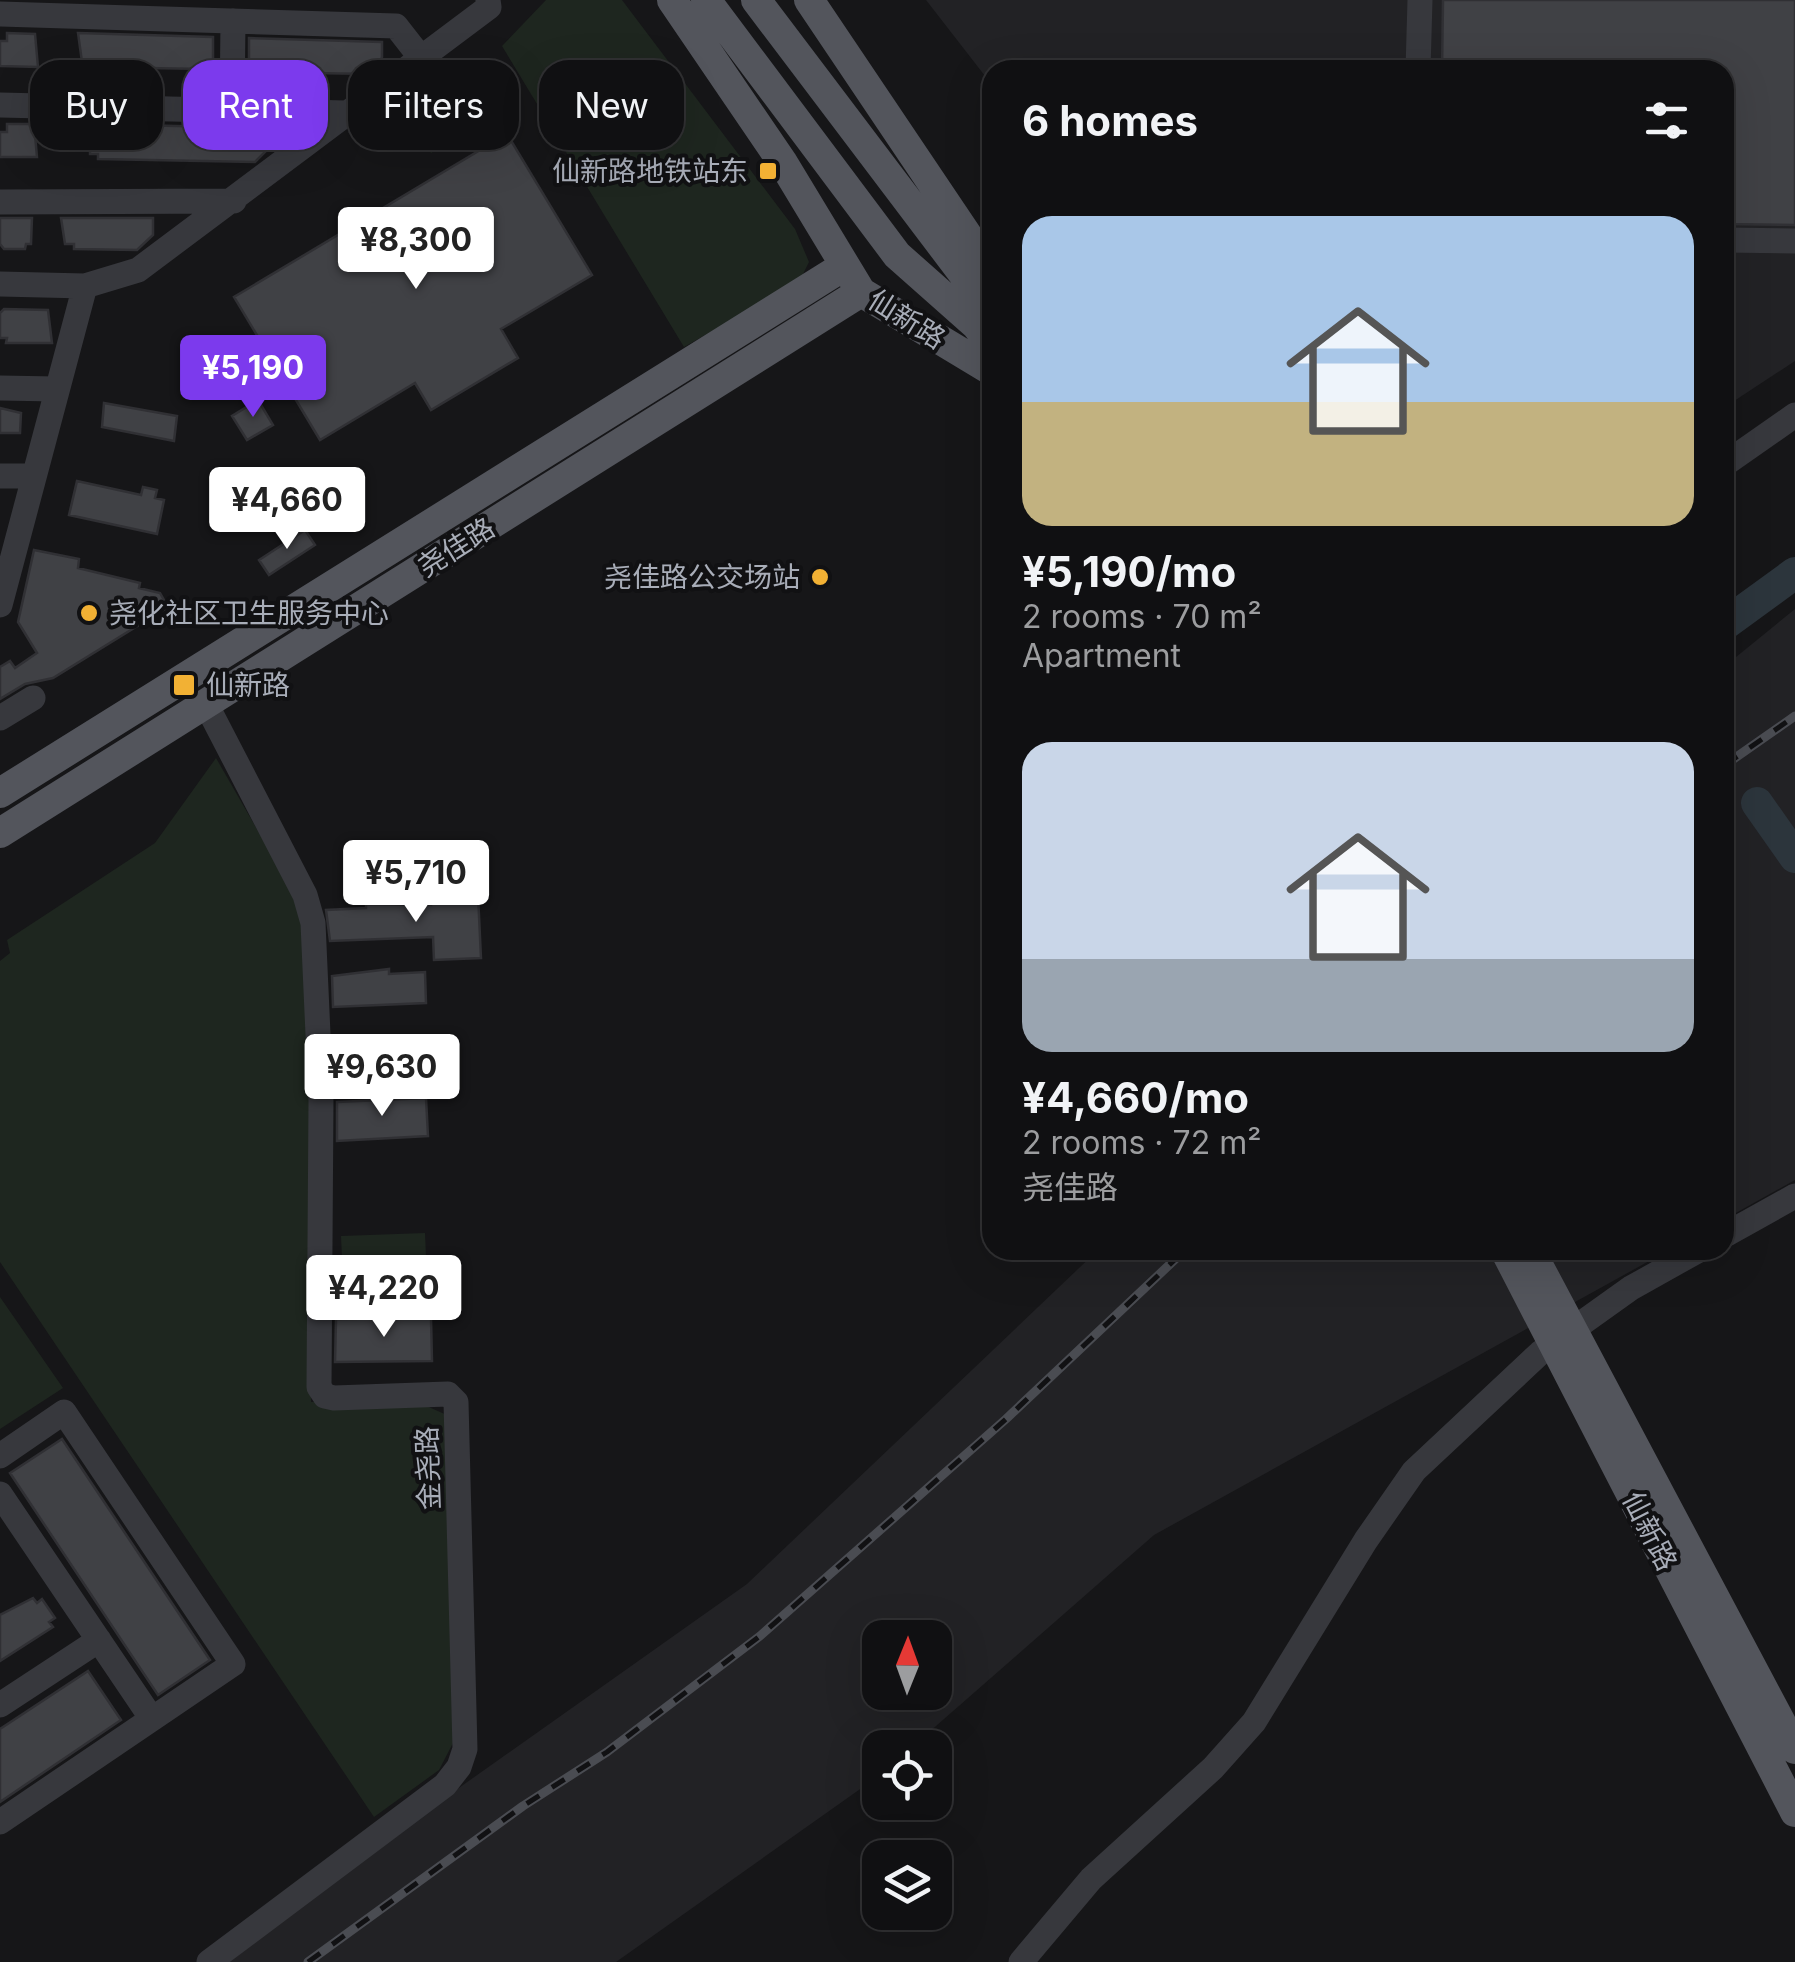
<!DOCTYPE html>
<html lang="en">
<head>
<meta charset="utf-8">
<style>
  :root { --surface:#101012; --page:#1e1e20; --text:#f1f3f6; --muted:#9c9d9f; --line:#303032; --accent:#7c3aed }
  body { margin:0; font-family:Inter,"Noto Sans SC",sans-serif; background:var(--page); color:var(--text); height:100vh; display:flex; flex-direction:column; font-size:38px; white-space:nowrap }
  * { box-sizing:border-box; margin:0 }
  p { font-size:32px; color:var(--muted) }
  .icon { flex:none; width:55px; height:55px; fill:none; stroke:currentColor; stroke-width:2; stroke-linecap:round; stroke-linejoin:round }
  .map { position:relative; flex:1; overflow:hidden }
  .details { position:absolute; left:982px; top:60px; width:752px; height:1200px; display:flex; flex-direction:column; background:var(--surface); border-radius:30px; box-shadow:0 10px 40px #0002,0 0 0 2px var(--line) }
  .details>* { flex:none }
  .hud { position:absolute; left:30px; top:60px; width:802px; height:90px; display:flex; gap:20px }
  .needle { width:65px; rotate:1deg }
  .controls { position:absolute; left:862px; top:1620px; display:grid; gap:20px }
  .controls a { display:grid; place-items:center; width:90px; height:90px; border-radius:20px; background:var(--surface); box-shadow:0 10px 40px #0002,0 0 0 2px var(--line); font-size:50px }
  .price { position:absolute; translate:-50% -85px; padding:0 22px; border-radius:10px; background:#fff; color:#222; font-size:32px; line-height:65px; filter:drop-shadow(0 2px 5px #0008) }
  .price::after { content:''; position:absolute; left:50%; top:60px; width:30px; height:22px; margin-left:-15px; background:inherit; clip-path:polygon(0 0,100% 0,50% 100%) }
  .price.selected { background:var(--accent); color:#fff }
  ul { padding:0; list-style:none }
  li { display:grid; align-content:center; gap:20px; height:530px; padding:0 40px }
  li span { display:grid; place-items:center; height:310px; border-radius:30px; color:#555 }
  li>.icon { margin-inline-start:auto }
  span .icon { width:180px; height:180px; fill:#fffc; stroke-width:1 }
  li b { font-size:42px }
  h2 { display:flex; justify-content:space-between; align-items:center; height:120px; padding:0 40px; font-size:42px }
  .pill { padding:0 35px; border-radius:30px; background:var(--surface); box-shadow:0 10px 40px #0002,0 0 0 2px var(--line); font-size:35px; line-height:90px }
  .pill.selected { background:var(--accent); color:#fff }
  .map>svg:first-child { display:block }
  .built { fill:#222225; fill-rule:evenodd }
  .green { fill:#1e261f }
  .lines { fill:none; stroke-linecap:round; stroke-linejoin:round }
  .river { stroke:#2c353c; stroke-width:32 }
  .building { fill:#404145; stroke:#303034; stroke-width:2.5 }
  .minor { stroke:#37383d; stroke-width:25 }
  .major { stroke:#53555c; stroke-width:30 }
  .rail-casing { stroke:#4a4c52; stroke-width:9 }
  .rail { stroke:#111113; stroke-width:5; stroke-dasharray:15; stroke-linecap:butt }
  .major-bridge { stroke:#53555c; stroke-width:30 }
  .poi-dot { fill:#f2b134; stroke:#111113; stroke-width:4 }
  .labels { text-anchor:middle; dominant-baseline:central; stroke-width:8; stroke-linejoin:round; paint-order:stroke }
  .poi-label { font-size:28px; fill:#a8adb8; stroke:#111113; text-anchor:end }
  .street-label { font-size:28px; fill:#a8adb8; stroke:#111113 }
</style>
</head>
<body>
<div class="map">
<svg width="1795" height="1962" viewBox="0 0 1795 1962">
  <rect width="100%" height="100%" fill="#161618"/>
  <!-- built -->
  <path class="built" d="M926 0H1795V361L1725 407V70H992V85Z
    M1795 609V1180L1725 1219V720L1730 716 1725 666Z
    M1098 1250H1669L1154 1535 912 1747 880 1748V1775L616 1962H213L747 1584ZM880 1638H935V1692H880Z"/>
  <!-- green -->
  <path class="green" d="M546 0H622L795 229 809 262 799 282 684 347 502 46Z
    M477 79 498 113 431 153 410 119Z
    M216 758 303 909 310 981 311 1402 413 1400 449 1416 453 1743 439 1770 374 1817 0 1262V961L10 953 7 940 155 843Z
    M425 1233 427 1280 343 1283 341 1236Z
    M0 1297 63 1388 0 1429Z"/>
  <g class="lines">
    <!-- river -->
    <path class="river" d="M1725 624 1795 573
      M1757 803 1795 857"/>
  </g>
  <!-- building -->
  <path class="building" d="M1443 0H1795V225L1725 224V70H1442Z
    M7 33 35 34 38 67 0 66V41H7Z
    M78 33 213 37V64L203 65V69L91 67V62H82Z
    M249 38 382 42V57L378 69H369V74L256 72V67H249Z
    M7 124H34L37 157H0V132H7Z
    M86 124 271 128V146L255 162 98 159V154H90V142H85Z
    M507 134 592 275 501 329 518 358 431 410 415 383 320 440 234 297Z
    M0 218H32L31 244H26L25 249H4L0 244Z
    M61 218H153V235L137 250 74 249V244H65Z
    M4 309 48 310 52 343H6L7 338H0V313Z
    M204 362 220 365 216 388 202 386Z
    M258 400 273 425 247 440 232 416Z
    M104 403 177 416 174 441 102 427Z
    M0 408 21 413 20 433H0Z
    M77 481 141 495 143 487 157 490 155 498 164 500 157 534 69 515Z
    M305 530 315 545 269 575 259 560Z
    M34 550 79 559 78 568 140 583 139 588 160 593 168 607 53 678 25 684 0 699V667L10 661 15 668 37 653 18 622Z
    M478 894 481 958 434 960 433 937 330 941 326 910 366 908V904L431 905V896Z
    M389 969V974L425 972 426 1003 333 1007 332 976Z
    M426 1098 428 1136 337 1141V1102Z
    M431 1318 432 1361 335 1362 336 1319Z
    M62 1439 210 1660 158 1695 10 1473Z
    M33 1598 37 1603 42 1599 55 1618 49 1622 53 1627 0 1661V1615Z
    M88 1671 121 1720 0 1802V1729Z"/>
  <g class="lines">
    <!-- minor -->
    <path class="minor" d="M0 14 396 26 421 58
      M1418 70 1420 0
      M0 105 346 113
      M232 110 233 21
      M0 202 234 201
      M1725 240 1795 241
      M0 284 85 286 138 270 489 7 488 0
      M0 388 56 389
      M1725 464 1795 415
      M0 476H32
      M0 605 85 286
      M206 704 305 895 313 923 321 1101 319 1387 325 1396 334 1398 448 1394 456 1402 465 1749 459 1767 445 1785 209 1962
      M0 718 33 698
      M1725 1235 1795 1196
      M0 1456 64 1412 233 1664 0 1822
      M0 1494 152 1719
      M0 1705 99 1640
      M1021 1962 1091 1879 1213 1768 1254 1722 1366 1540 1414 1471 1540 1353 1631 1288 1699 1250"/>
    <!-- major -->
    <path class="major" d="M672 0 783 163 861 292 992 371
      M706 0 897 255 976 325 992 346
      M756 0 992 312
      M809 0 992 272
      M0 793 844 266
      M0 833 861 292"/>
    <!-- rail casing -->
    <g class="rail-casing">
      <path id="rail" d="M1725 765 1795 716
        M308 1962 523 1806 607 1752 760 1636 1006 1419 1185 1250"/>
    </g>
    <!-- rail -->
    <use href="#rail" class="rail"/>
    <!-- major-bridge -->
    <path class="major-bridge" d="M1505 1250 1795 1812
      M1530 1250 1795 1749"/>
  </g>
  <!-- markers -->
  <g class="poi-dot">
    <rect x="758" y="161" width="20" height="20" rx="5"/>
    <circle cx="820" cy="577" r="10"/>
    <circle cx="89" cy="613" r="10"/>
    <rect x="172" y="673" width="24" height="24" rx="5"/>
  </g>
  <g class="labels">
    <!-- poi labels -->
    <g class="poi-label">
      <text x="748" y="171">仙新路地铁站东</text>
      <text x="800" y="577">尧佳路公交场站</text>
      <text x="109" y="613" text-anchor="start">尧化社区卫生服务中心</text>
      <text x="206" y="685" text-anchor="start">仙新路</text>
    </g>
    <!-- street labels -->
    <g class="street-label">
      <text transform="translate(907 319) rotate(32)">仙新路</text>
      <text transform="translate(456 547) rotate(-32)">尧佳路</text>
      <text transform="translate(428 1468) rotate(-92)">金尧路</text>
      <text transform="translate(1650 1531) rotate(63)">仙新路</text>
    </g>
  </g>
</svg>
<div class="controls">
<a><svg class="needle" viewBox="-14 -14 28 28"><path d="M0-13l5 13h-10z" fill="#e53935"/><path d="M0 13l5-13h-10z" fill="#9c9d9f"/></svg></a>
<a><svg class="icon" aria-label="locate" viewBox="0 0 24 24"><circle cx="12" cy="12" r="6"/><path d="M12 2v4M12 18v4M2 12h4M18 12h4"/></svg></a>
<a><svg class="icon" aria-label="layers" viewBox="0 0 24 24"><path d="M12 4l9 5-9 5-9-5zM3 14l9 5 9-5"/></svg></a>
</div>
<b class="price" style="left:416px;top:292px">¥8,300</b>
<b class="price selected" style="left:253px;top:420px">¥5,190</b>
<b class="price" style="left:287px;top:552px">¥4,660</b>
<b class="price" style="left:416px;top:925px">¥5,710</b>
<b class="price" style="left:382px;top:1119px">¥9,630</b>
<b class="price" style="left:384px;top:1340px">¥4,220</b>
<div class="hud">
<a class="pill">Buy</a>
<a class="pill selected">Rent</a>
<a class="pill">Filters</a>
<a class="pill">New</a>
</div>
<section class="details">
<h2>6 homes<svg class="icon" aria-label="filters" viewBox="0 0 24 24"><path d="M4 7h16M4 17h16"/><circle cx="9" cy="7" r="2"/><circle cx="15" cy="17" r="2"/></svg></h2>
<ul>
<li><span style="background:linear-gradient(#a9c7e8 60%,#c2b280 0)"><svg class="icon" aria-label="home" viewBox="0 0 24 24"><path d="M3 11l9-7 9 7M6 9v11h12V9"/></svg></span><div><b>¥5,190/mo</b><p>2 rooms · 70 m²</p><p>Apartment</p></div></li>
<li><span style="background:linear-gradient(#c9d6e8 70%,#9aa5b1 0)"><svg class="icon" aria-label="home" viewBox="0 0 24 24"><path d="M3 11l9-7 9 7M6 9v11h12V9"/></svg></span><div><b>¥4,660/mo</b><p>2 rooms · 72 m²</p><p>尧佳路</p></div></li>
</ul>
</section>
</div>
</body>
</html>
